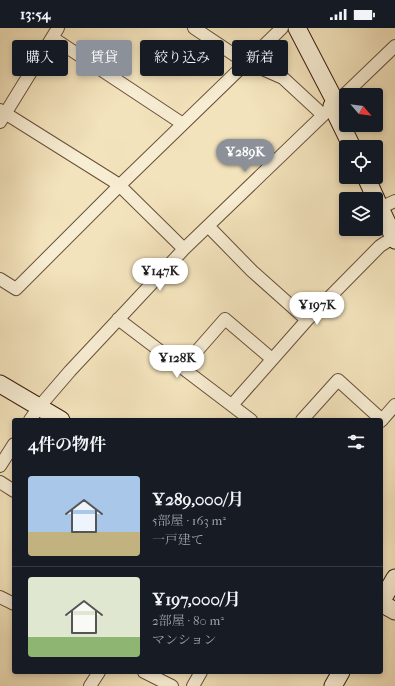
<!DOCTYPE html>
<html lang="ja">
<head>
<meta charset="utf-8">
<style>
  :root { --surface:#171b24; --page:#20242c; --text:#f1f3f6; --muted:#9ea1a6; --line:#363941; --accent:#8c9099 }
  body { margin:0; font-family:"IM FELL French Canon","Noto Serif JP",serif; background:var(--page); color:var(--text); height:100vh; display:flex; flex-direction:column; font-size:15px; white-space:nowrap }
  * { box-sizing:border-box; margin:0 }
  p { font-size:13px; color:var(--muted) }
  .icon { flex:none; width:22px; height:22px; fill:none; stroke:currentColor; stroke-width:2; stroke-linecap:round; stroke-linejoin:round }
  .map { position:relative; flex:1; overflow:hidden }
  .panel { position:absolute; left:12px; top:390px; width:371px; height:256px; display:flex; flex-direction:column; background:var(--surface); border-radius:4px; box-shadow:0 2px 6px #0003 }
  .panel>* { flex:none }
  .banner { position:absolute; left:12px; top:12px; width:371px; height:36px; display:flex; gap:8px }
  .needle { width:26px; rotate:118deg }
  .controls { position:absolute; left:339px; top:60px; display:grid; gap:8px }
  .controls a { display:grid; place-items:center; width:44px; height:44px; border-radius:4px; background:var(--surface); box-shadow:0 2px 6px #0003; font-size:20px }
  .price { position:absolute; translate:-50% -34px; padding:0 9px; border-radius:14px; background:#fff; color:#222; font-size:13px; line-height:26px; filter:drop-shadow(0 1px 2px #0008) }
  .price::after { content:''; position:absolute; left:50%; top:24px; width:12px; height:9px; margin-left:-6px; background:inherit; clip-path:polygon(0 0,100% 0,50% 100%) }
  .price.active { background:var(--accent); color:#fff }
  ul { padding:0; list-style:none }
  li { display:flex; align-items:center; gap:12px; height:100px; padding:0 16px }
  li+li { border-top:1px solid var(--line) }
  li span { display:grid; place-items:center; flex:none; width:112px; height:80px; border-radius:4px; color:#555 }
  li>.icon { margin-inline-start:auto }
  span .icon { width:48px; height:48px; fill:#fffc; stroke-width:1 }
  li b { font-size:17px }
  h2 { display:flex; justify-content:space-between; align-items:center; height:48px; padding:0 16px; font-size:17px }
  .pill { padding:0 14px; border-radius:4px; background:var(--surface); box-shadow:0 2px 6px #0003; font-size:14px; line-height:36px }
  .pill.active { background:var(--accent); color:#fff }
  .status { display:flex; justify-content:space-between; align-items:center; height:28px; padding:0 20px; background:var(--surface); direction:ltr }
  .status svg { height:11px; fill:currentColor }
  .map>svg:first-child { display:block }
  .lines { fill:none; stroke-linecap:round; stroke-linejoin:round }
  .street-casing { stroke:#694f3a; stroke-width:14 }
  .secondary-casing { stroke:#3b1e0f; stroke-width:19 }
  .street { stroke:#f7edd3; stroke-width:12 }
  .secondary { stroke:#f7edd3; stroke-width:17 }
</style>
</head>
<body>
<div class="status"><b>13:54</b><svg viewBox="0 0 49 12"><path d="M0 12V9h3v3zM5 12V6h3v6zM10 12V3h3v9zM15 12V0h3v12zM26 1h20v11H26zM47 4h2v5h-2z"/></svg></div>
<div class="map">
<svg width="395" height="658" viewBox="0 0 395 658">
  <rect width="100%" height="100%" fill="#f3e3bc"/>
  <filter id="stains"><feTurbulence type="fractalNoise" baseFrequency=".005" numOctaves="4"/><feColorMatrix values="0 0 0 0 .2 0 0 0 0 .09 0 0 0 0 .02 0 0 0 .5 -.17"/></filter>
  <radialGradient id="worn" r=".72"><stop offset=".6" stop-color="#630" stop-opacity="0"/><stop offset="1" stop-color="#630" stop-opacity=".3"/></radialGradient>
  <g class="lines">
    <!-- street casing -->
    <g class="street-casing">
      <path id="street" d="M194 0 242 32 283 50 323 87
        M53 10 183 96
        M0 82 118 156 184 221
        M0 94 58 0
        M380 180 395 173
        M208 198 252 243 307 292
        M0 251 16 261 119 158 282 0
        M118 291 251 392
        M182 340 225 291 272 331
        M232 377 307 292 380 218 394 209
        M30 392 39 379 70 343 184 221 395 18
        M302 392 338 352 382 392
        M381 393 395 377
        M0 438 14 416
        M0 454 14 463
        M0 569 14 576
        M144 644 172 658
        M90 658 99 644
        M193 658 201 644"/>
    </g>
    <!-- secondary casing -->
    <g class="secondary-casing">
      <path id="secondary" d="M297 0 336 75
        M332 78 352 119
        M366 149 376 171
        M376 171 395 212
        M0 356 61 392
        M381 574 395 550
        M381 575 395 583
        M333 658 341 644"/>
    </g>
    <!-- street -->
    <use href="#street" class="street"/>
    <!-- secondary -->
    <use href="#secondary" class="secondary"/>
  </g>
  <rect width="100%" height="100%" filter="url(#stains)"/>
  <rect width="100%" height="100%" fill="url(#worn)"/>
</svg>
<div class="controls">
<a><svg class="needle" viewBox="-14 -14 28 28"><path d="M0-13l5 13h-10z" fill="#e53935"/><path d="M0 13l5-13h-10z" fill="#9ea1a6"/></svg></a>
<a><svg class="icon" aria-label="locate" viewBox="0 0 24 24"><circle cx="12" cy="12" r="6"/><path d="M12 2v4M12 18v4M2 12h4M18 12h4"/></svg></a>
<a><svg class="icon" aria-label="layers" viewBox="0 0 24 24"><path d="M12 4l9 5-9 5-9-5zM3 14l9 5 9-5"/></svg></a>
</div>
<b class="price active" style="left:245px;top:145px">¥289K</b>
<b class="price" style="left:160px;top:264px">¥147K</b>
<b class="price" style="left:317px;top:298px">¥197K</b>
<b class="price" style="left:177px;top:351px">¥128K</b>
<div class="banner">
<a class="pill">購入</a>
<a class="pill active">賃貸</a>
<a class="pill">絞り込み</a>
<a class="pill">新着</a>
</div>
<section class="panel">
<h2>4件の物件<svg class="icon" aria-label="filters" viewBox="0 0 24 24"><path d="M4 7h16M4 17h16"/><circle cx="9" cy="7" r="2"/><circle cx="15" cy="17" r="2"/></svg></h2>
<ul>
<li><span style="background:linear-gradient(#a9c7e8 70%,#c2b280 0)"><svg class="icon" aria-label="home" viewBox="0 0 24 24"><path d="M3 11l9-7 9 7M6 9v11h12V9"/></svg></span><div><b>¥289,000/月</b><p>5部屋 · 163 m²</p><p>一戸建て</p></div></li>
<li><span style="background:linear-gradient(#dfe7d0 75%,#8fb573 0)"><svg class="icon" aria-label="home" viewBox="0 0 24 24"><path d="M3 11l9-7 9 7M6 9v11h12V9"/></svg></span><div><b>¥197,000/月</b><p>2部屋 · 80 m²</p><p>マンション</p></div></li>
</ul>
</section>
</div>
</body>
</html>
